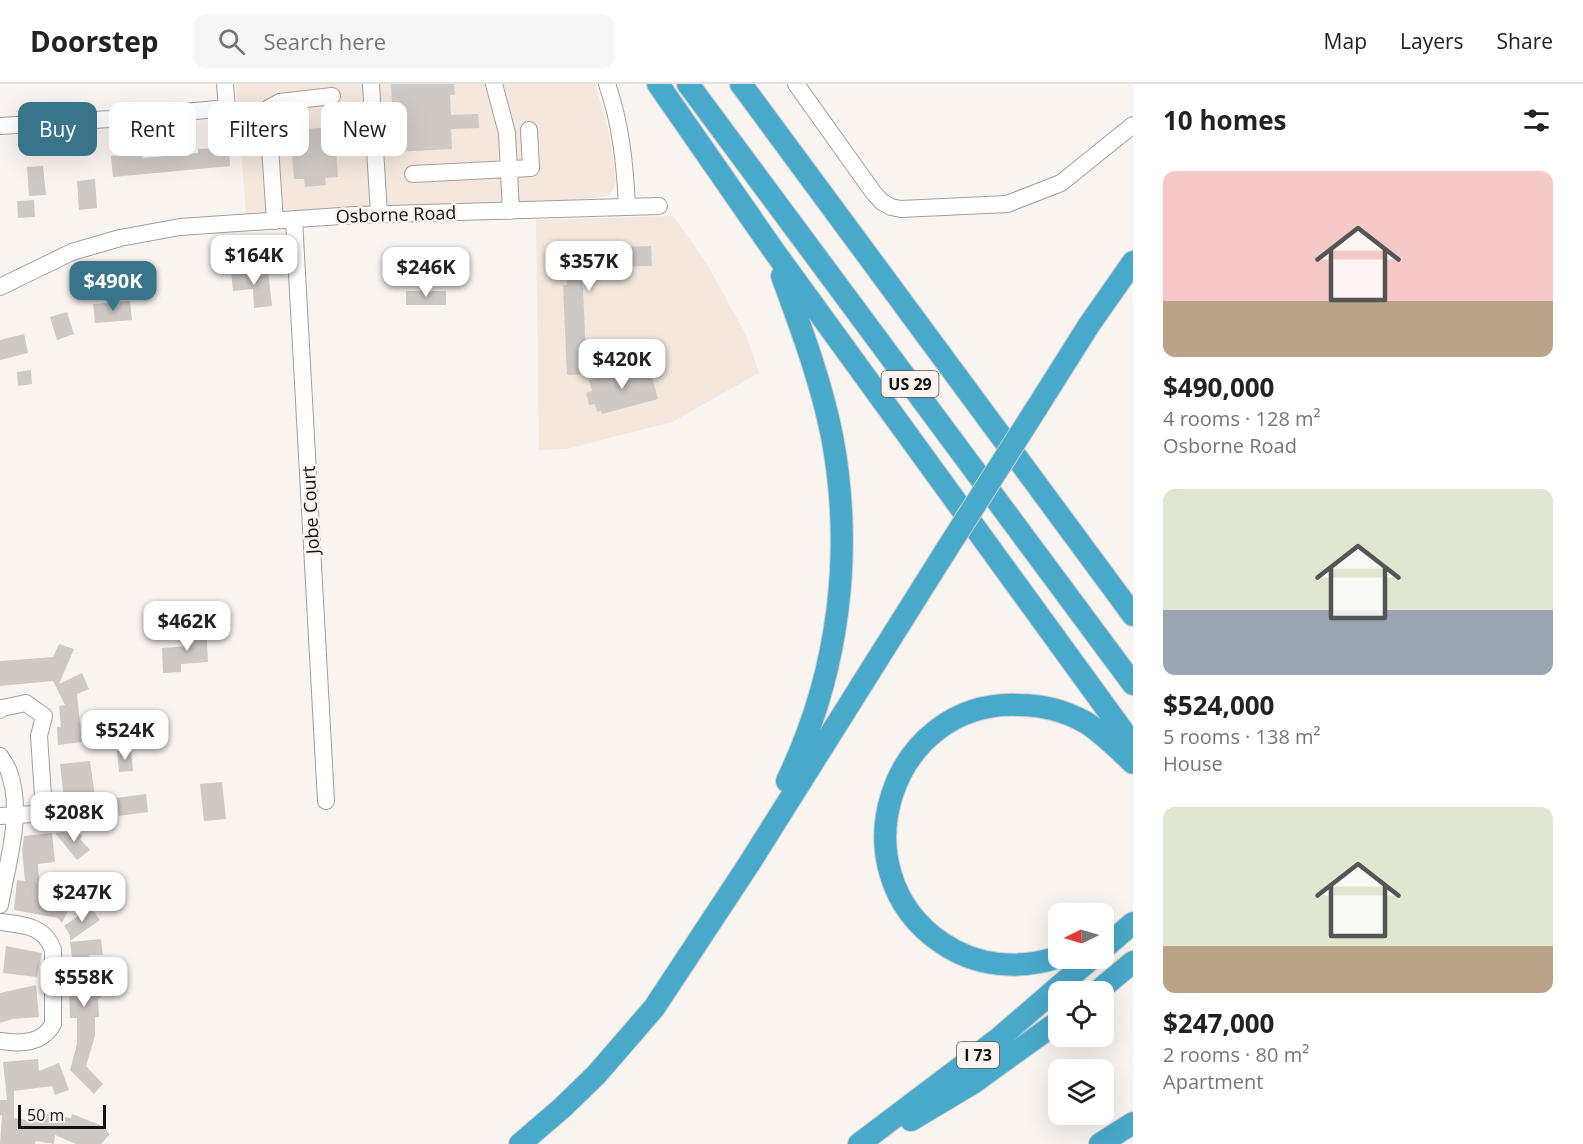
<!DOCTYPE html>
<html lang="en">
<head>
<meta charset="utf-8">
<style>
  :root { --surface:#fff; --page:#f6f6f6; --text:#222; --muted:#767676; --line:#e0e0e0; --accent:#38758b }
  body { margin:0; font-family:"Open Sans",sans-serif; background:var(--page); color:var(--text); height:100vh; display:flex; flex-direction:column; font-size:22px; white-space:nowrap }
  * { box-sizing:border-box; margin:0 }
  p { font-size:20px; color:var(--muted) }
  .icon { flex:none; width:33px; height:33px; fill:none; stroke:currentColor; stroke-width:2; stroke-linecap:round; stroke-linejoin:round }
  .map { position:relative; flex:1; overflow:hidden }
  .sheet { display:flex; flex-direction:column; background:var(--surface); width:450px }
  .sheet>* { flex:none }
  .hud { position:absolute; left:18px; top:18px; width:570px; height:54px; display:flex; gap:12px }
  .needle { width:39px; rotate:265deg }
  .controls { position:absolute; left:1048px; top:819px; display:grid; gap:12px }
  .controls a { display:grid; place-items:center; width:66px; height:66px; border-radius:12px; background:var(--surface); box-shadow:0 6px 24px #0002; font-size:30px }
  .scale { position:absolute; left:18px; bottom:15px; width:88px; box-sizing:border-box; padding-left:6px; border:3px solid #141211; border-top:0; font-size:16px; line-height:21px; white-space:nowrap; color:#141211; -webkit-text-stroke:4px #faf4f0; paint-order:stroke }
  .price { position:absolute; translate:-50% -51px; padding:0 14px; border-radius:12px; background:#fff; color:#222; font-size:20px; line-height:39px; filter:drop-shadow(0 2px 3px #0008) }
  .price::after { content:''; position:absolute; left:50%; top:36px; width:18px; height:14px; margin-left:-9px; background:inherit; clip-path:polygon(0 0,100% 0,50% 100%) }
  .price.selected { background:var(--accent); color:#fff }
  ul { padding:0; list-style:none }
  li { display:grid; align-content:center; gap:12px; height:318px; padding:0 30px }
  li span { display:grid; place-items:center; height:186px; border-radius:12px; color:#555 }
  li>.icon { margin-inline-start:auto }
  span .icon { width:108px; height:108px; fill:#fffc; stroke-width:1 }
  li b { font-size:26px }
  h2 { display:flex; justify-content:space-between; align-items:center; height:72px; padding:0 30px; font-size:26px }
  .pill { padding:0 21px; border-radius:12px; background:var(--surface); box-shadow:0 6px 24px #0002; font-size:21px; line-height:54px }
  .pill.selected { background:var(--accent); color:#fff }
  header { display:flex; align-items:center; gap:36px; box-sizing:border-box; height:84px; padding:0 30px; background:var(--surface); border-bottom:2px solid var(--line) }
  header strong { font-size:28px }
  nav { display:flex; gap:33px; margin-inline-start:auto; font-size:21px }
  .search { width:420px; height:54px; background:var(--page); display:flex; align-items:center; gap:15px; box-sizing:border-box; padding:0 21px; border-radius:12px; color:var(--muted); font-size:22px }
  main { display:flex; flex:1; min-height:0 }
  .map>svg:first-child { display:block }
  .built { fill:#f3e7de }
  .building { fill:#cfc9c5 }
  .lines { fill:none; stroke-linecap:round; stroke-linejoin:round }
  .minor-casing { stroke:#a49e9a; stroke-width:18 }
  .highway-casing { stroke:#d0d0cf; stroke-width:24 }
  .minor { stroke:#fff; stroke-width:16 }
  .highway { stroke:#49a9ca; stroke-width:22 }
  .highway-bridge-casing { stroke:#d0d0cf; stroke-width:24; stroke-linecap:butt }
  .highway-bridge { stroke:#49a9ca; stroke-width:22 }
  .labels { text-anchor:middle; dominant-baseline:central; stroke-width:5; stroke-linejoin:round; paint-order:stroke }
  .shield { fill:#faf4f0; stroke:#595654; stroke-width:1.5 }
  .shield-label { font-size:16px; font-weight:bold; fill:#141211 }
  .street-label { font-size:18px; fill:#141211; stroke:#faf4f0 }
</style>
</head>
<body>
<header>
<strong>Doorstep</strong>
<div class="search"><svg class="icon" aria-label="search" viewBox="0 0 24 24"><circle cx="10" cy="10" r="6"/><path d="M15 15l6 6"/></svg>Search here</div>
<nav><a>Map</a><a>Layers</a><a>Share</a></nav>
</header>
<main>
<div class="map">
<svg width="1133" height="1060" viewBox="0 0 1133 1060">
  <rect width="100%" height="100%" fill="#faf4f0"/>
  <!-- built -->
  <path class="built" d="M236 0H595L609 48 616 97 613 106 607 112 562 118 356 123 246 129Z
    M673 132 707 180 746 251 759 289 672 338 567 365 539 366 536 136Z"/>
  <!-- building -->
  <path class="building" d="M391 0H454L455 11H450L451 31 478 30 479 44 451 45 452 65 395 68Z
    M334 43 338 93 325 94 326 101 305 103 304 95H294L290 46Z
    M229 63 230 82 113 93 111 72 142 69 143 74 198 69V65Z
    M43 82 46 111 29 112 27 83Z
    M95 95 97 124 79 126 77 97Z
    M34 116 35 133 18 134 17 117Z
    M651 162 652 182 582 184 587 290 567 291 563 201H567L566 178 554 179V165Z
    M268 186 272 222 254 224 253 205 233 207 231 189Z
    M406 207H446V221H406Z
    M130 217 132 236 95 239 93 220Z
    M67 228 74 250 57 256 50 233Z
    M24 250 28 269 0 276V256Z
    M649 281 658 315 602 330 601 327 597 328 595 320 589 321 586 309 592 307 589 296Z
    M31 286 32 300 18 302 17 288Z
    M206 542 208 578 181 580V588L163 589 162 564 190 562 189 543Z
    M59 560 74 565 59 600 82 589 89 605 77 610 82 658 58 661 57 643H61L59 622 65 621 53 597 0 602V577L53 573Z
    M131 666 133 687 119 688 117 667Z
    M90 677 95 713 64 715 60 680Z
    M222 698 226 735 204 737 200 700Z
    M146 710 148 728 119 732 116 714Z
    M71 719 86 728 78 742 63 734Z
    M77 746 82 752 80 755 90 766 77 776 55 749Z
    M52 749 55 778 38 780 39 796 64 802 65 800 78 807 62 839 58 834 14 826 17 796 25 797 22 765 24 752Z
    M91 823 100 836 70 857V851L64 842Z
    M101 855 103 871H89L92 899 100 898 101 914H98L99 933H95V952L86 982 103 1000 94 1010 70 986 77 960V934H70L68 880H73L70 858Z
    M6 862 42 869 37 893 3 889Z
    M36 901 39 933 13 935 0 939V909Z
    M38 975 39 987 59 979 69 1006 55 1011 52 1002 14 1007V1034L43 1039 45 1030 71 1034 72 1030 100 1041 110 1050 101 1060H76L55 1051 54 1060 36 1057 35 1060H0L2 1031 0 1032V1016H7L3 978Z"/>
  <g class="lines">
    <!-- minor casing -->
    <g class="minor-casing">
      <path id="minor" d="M371 0 379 130
        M494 0 507 49 511 127
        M607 0C621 40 625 81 627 122
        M796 0 873 108 882 118 891 123 901 125 1007 120 1061 99 1133 41
        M0 42 110 35 227 24 225 0
        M413 90 531 84 529 46
        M294 135 326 717
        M275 137 268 34 269 24 280 18 332 12
        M0 203 72 168 120 154 180 143 355 131 659 122
        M0 626 2 624 26 619 44 632 39 652 44 726 33 730 0 732
        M0 672C3 677 7 682 9 688 24 729 7 780 0 821
        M0 838C23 841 44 841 53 866V940C42 960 21 960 0 957"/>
    </g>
    <!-- highway casing -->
    <g class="highway-casing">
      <path id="highway" d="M658 0 774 167 1133 661
        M688 0 1133 600
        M741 0 1133 531
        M782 192C801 244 821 297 832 352 854 469 839 589 787 697
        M1036 325 1089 241 1133 178
        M1104 864 1133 839
        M1059 873C1019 886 977 883 942 859 835 787 890 615 1019 621 1041 621 1065 627 1085 638 1103 649 1118 665 1133 679
        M1097 908 1133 878
        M911 1036 973 999 1059 937
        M520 1060 563 1023 596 991 654 924 749 780 945 468
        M859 1060 998 955 1092 874
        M1100 1060 1133 1039"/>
    </g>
    <!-- minor -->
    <use href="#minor" class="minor"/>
    <!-- highway -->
    <use href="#highway" class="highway"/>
    <!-- highway-bridge casing -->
    <g class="highway-bridge-casing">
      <path id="highway-bridge" d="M945 468 1036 325"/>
    </g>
    <!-- highway-bridge -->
    <use href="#highway-bridge" class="highway-bridge"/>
  </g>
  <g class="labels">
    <!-- shield labels -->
    <g class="shield">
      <rect x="881.5" y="287" width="57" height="26" rx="4.5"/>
      <rect x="957" y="958" width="42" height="26" rx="4.5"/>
    </g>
    <g class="shield-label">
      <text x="910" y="300">US 29</text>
      <text x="978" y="971">I 73</text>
    </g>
    <!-- street labels -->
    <g class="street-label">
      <text transform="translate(396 130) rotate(-2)">Osborne Road</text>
      <text transform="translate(310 426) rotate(-93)">Jobe Court</text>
    </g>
  </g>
</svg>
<div class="controls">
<a><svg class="needle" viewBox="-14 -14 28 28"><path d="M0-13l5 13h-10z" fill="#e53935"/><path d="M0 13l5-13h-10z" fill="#767676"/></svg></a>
<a><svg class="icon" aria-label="locate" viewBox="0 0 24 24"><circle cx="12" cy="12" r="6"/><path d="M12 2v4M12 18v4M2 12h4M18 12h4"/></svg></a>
<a><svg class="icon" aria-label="layers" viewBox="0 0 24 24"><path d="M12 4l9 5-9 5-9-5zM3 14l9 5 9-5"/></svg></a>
</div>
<div class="scale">50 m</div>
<b class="price" style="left:254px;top:202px">$164K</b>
<b class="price" style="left:589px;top:208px">$357K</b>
<b class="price" style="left:426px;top:214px">$246K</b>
<b class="price selected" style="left:113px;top:228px">$490K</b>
<b class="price" style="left:622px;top:306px">$420K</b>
<b class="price" style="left:187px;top:568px">$462K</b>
<b class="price" style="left:125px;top:677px">$524K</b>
<b class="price" style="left:74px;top:759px">$208K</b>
<b class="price" style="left:82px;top:839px">$247K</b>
<b class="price" style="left:84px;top:924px">$558K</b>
<div class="hud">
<a class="pill selected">Buy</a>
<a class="pill">Rent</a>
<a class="pill">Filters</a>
<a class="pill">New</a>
</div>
</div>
<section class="sheet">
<h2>10 homes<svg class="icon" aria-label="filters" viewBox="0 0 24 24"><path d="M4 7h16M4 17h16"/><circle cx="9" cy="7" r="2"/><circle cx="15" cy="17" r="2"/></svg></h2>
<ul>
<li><span style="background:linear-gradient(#f6c9c9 70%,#b9a48a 0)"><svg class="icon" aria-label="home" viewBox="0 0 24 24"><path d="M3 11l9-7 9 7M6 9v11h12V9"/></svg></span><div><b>$490,000</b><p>4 rooms · 128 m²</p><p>Osborne Road</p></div></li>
<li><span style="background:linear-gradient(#dfe7d0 65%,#9aa5b1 0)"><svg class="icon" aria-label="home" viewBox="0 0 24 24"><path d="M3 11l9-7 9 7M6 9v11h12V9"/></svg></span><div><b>$524,000</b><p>5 rooms · 138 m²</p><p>House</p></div></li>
<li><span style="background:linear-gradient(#dfe7d0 75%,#b9a48a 0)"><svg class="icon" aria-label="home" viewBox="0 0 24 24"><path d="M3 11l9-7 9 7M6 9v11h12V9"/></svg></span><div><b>$247,000</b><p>2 rooms · 80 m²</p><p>Apartment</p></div></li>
</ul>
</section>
</main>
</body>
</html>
